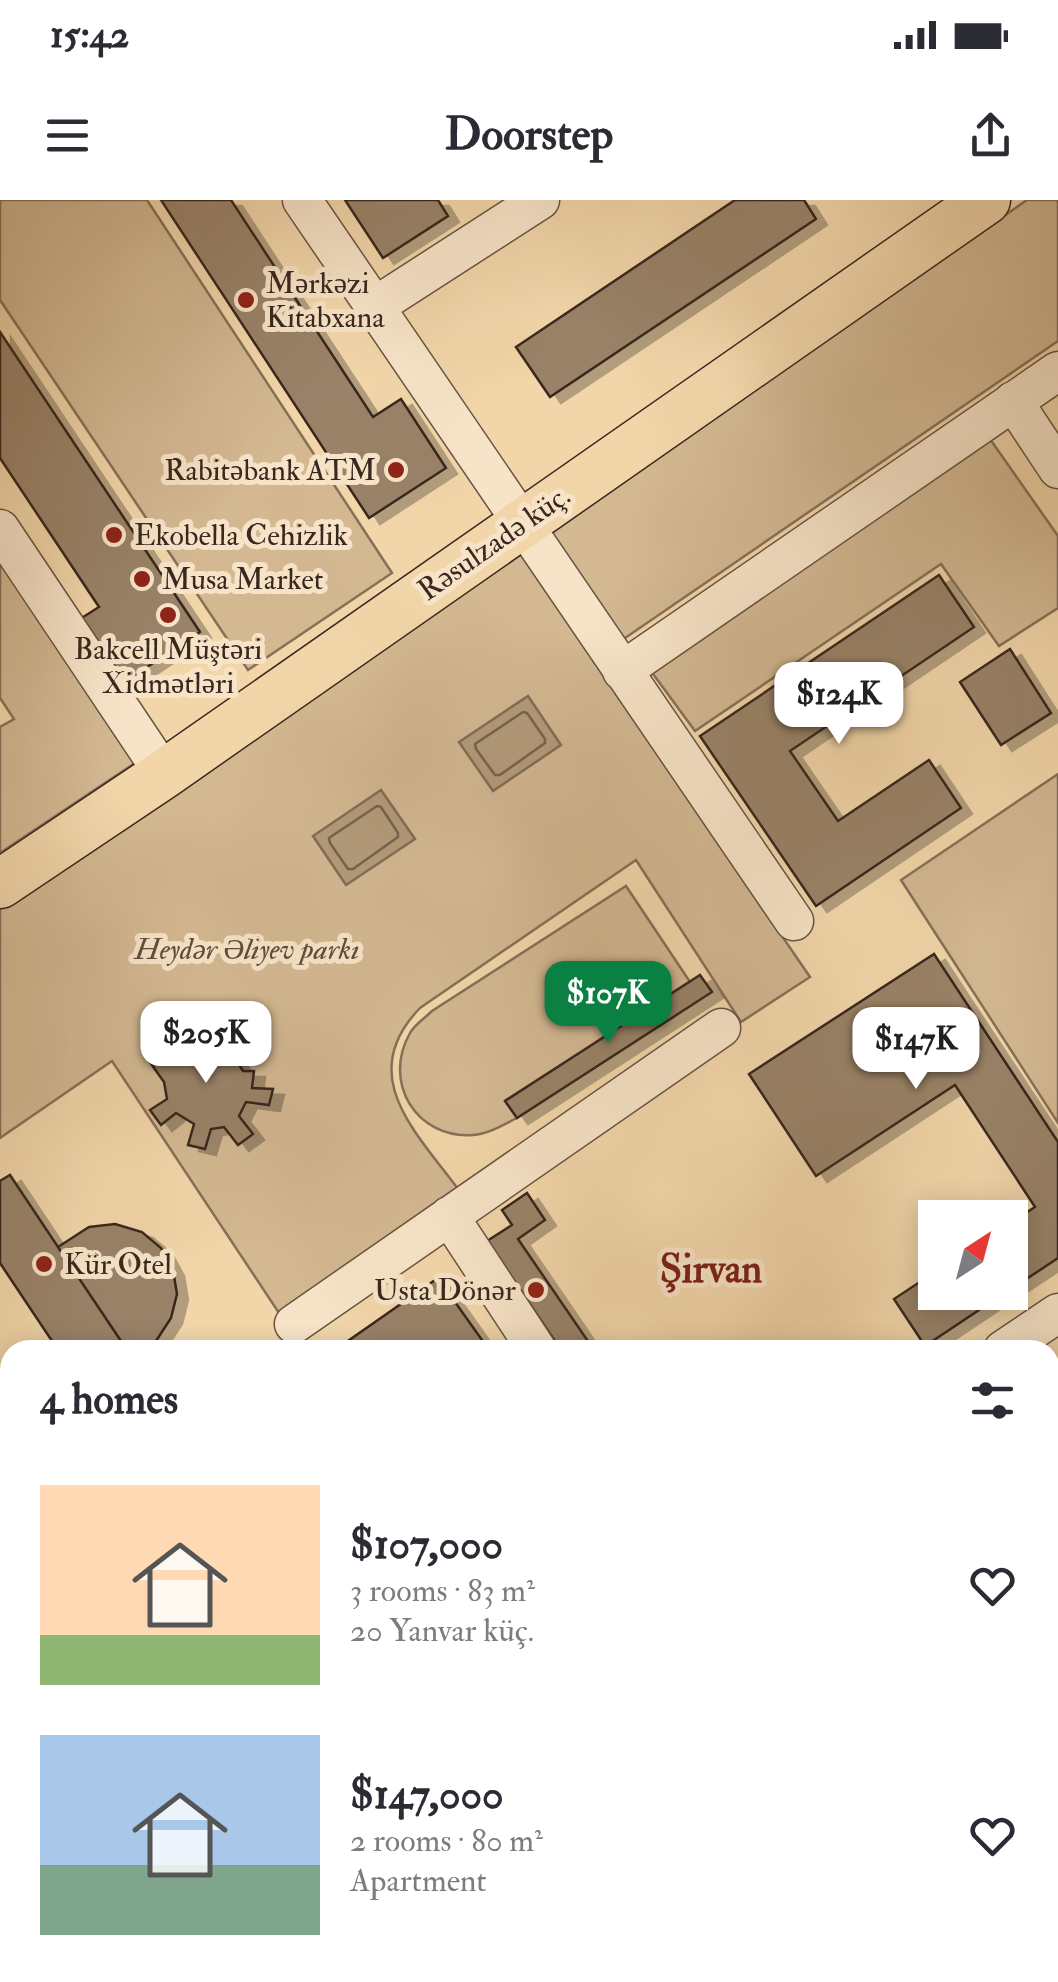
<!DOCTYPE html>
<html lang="en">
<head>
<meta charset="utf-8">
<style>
  :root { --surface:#fff; --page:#f2f2f3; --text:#2b2b33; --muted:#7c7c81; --accent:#0b8043 }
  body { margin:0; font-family:"IM FELL Double Pica",serif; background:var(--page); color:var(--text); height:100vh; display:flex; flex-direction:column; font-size:38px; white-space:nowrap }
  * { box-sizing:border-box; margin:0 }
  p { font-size:32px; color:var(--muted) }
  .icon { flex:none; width:55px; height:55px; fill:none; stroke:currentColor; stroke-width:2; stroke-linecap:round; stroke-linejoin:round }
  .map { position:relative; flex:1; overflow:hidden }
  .drawer { position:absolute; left:0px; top:1140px; width:1060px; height:642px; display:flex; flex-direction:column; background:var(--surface); border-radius:30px 30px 0 0; box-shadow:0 5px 25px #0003 }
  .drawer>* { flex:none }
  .needle { width:65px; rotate:36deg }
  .controls { position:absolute; left:918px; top:1000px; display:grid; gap:20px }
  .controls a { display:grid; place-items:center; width:110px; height:110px; border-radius:0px; background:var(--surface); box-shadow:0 5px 25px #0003; font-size:50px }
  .price { position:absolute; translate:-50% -85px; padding:0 22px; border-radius:20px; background:#fff; color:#222; font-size:32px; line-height:65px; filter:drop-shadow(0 2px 5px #0008) }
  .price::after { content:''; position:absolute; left:50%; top:60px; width:30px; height:22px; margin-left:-15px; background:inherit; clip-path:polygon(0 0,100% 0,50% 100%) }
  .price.active { background:var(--accent); color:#fff }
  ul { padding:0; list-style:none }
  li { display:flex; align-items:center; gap:30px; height:250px; padding:0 40px }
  li span { display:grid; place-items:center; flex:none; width:280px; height:200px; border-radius:0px; color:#555 }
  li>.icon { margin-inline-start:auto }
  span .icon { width:120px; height:120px; fill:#fffc; stroke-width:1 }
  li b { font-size:42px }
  h2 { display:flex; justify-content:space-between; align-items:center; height:120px; padding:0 40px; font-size:42px }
  .status { display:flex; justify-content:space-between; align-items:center; height:70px; padding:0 50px; background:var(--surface); direction:ltr }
  .status svg { height:28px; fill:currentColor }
  header { display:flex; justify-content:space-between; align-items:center; height:130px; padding:0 40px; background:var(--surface); font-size:45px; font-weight:700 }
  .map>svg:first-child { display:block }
  .green { fill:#d3b892; stroke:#867058; stroke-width:2.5 }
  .water { fill:#b39b7b; stroke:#826d56; stroke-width:2.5 }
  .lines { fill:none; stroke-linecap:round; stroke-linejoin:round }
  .shore { stroke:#76624d; stroke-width:2.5 }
  .building { fill:#998267; stroke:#39281f; stroke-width:2.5; filter:url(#shadow) }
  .minor-casing { stroke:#675442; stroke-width:41 }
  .major-casing { stroke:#39281f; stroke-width:51 }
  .minor { stroke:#f7e4c8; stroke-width:38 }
  .major { stroke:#f2d6aa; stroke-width:48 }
  .poi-dot { fill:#8f2418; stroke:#f7e4c8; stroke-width:4 }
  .labels { text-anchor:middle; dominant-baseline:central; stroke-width:10; stroke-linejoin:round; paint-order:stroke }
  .poi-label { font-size:30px; fill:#39281f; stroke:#f7e4c8; text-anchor:start }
  .street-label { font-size:30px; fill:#39281f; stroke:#f7e4c8 }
  .park-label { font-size:30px; font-style:italic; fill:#604c3c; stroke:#f7e4c8 }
  .district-label { font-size:40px; font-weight:bold; fill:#7a1f14; stroke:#f7e4c8 }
</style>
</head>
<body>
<div class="status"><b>15:42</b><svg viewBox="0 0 49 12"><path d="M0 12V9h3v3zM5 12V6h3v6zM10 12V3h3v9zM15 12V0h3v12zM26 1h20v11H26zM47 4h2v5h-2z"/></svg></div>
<header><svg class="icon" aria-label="menu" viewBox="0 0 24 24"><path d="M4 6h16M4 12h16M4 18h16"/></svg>Doorstep<svg class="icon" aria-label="share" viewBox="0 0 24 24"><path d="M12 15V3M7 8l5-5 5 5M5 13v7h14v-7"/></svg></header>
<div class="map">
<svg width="1058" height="1782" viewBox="0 0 1058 1782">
  <defs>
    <filter id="shadow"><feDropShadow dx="11" dy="6" stdDeviation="0" flood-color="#0004"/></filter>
  </defs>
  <rect width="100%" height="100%" fill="#f2d6aa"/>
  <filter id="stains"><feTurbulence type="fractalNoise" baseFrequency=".002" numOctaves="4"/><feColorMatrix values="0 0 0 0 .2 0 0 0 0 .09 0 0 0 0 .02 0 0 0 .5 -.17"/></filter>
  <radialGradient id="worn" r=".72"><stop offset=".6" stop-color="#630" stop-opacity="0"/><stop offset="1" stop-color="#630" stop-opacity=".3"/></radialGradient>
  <!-- green -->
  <path class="green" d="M0 0H147L392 373 248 470 0 100Z
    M1027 0H1058V141L593 460 810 777 741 822 636 660 420 808C355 875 415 931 458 989L279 1113 112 861 0 938V708Z
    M990 239 1058 336V408L999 446 941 364 695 531 648 467Z
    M0 355 138 561 0 653V527L14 519 0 498Z
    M1058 574V923L901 680Z
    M626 686 690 782 506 900 517 918C503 925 489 934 473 935 416 939 382 882 410 833 414 825 425 818 432 811Z
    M1050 1552 1058 1563V1730L1050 1736Z"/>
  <!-- water -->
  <path class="water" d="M528 496 561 545 493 591 459 542Z
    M381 590 415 639 346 685 313 636Z"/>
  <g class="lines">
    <!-- shore -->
    <path class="shore" d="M523 512 527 513 545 539V543L500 575H495L476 549 475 544Z
      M377 606 381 607 398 633V637L353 669H348L330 643 329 638Z"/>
  </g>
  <!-- building -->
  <path class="building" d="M161 0H231L373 217 401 199 446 268 369 318Z
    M345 0H438L448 16 383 58Z
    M735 0H804L816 19 550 197 516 147Z
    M0 132 200 432 123 483 80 419 99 407 0 258Z
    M939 375 974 427 790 551 838 621 929 560 961 608 816 706 700 536Z
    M1010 449 1051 513 1001 545 960 482Z
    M934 754 1058 942V1058L1010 1090V1023L1035 1007 955 885 816 976 749 874Z
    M700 775 712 792 517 918 505 901Z
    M214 822 235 828 229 848 243 871H254L252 888 273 889 269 905 246 902 239 916 253 934 238 945 224 927 211 929 205 949 188 945 194 924 176 913 161 925 150 910 167 899 164 882 147 858 186 832 194 845 208 842Z
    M10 975 58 1047 127 1150H58L0 1063V981Z
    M527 993 545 1020 518 1039 594 1150H561L487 1041 512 1025 502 1010Z
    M115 1024 142 1032 161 1048 173 1070 177 1094 171 1118 156 1141 141 1150H127L58 1047 89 1027Z
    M935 1072V1092H1006L925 1146 894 1099Z
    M438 1078 482 1140 469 1150H335Z
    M0 1201 10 1216V1332L0 1317Z
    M786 1772H857L863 1782H792Z"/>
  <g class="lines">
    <!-- minor casing -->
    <g class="minor-casing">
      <path id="minor" d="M302 0 794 721
        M374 107 540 0
        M1013 201 1058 269
        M0 329 164 574
        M622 471 1058 171
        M449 1016 537 1150
        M294 1124 721 828
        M1003 1150 1058 1113
        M0 1473 10 1463
        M948 1772 954 1782
        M717 1782 723 1772
        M1046 1782 1058 1774"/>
    </g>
    <!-- major casing -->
    <g class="major-casing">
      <path id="major" d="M0 684 164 574 986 0"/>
    </g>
    <!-- minor -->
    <use href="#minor" class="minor"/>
    <!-- major -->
    <use href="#major" class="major"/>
  </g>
  <!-- markers -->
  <g class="poi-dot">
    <circle cx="246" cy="100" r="10"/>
    <circle cx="396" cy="270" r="10"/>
    <circle cx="114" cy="335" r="10"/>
    <circle cx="142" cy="379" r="10"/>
    <circle cx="168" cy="415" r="10"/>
    <circle cx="44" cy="1064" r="10"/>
    <circle cx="536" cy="1090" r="10"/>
  </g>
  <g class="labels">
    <!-- poi labels -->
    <g class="poi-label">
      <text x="266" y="83">Mərkəzi<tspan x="266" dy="34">Kitabxana</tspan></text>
      <text x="376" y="270" text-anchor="end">Rabitəbank ATM</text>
      <text x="134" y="335">Ekobella Cehizlik</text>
      <text x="162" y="379">Musa Market</text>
      <text x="168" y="449" text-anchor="middle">Bakcell Müştəri<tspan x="168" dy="34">Xidmətləri</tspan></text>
      <text x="64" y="1064">Kür Otel</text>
      <text x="516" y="1090" text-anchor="end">Usta Dönər</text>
    </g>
    <!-- street labels -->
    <g class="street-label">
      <text transform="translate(494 343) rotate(-35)">Rəsulzadə küç.</text>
    </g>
    <!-- park labels -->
    <g class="park-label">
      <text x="247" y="749">Heydər Əliyev parkı</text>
    </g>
    <!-- district labels -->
    <g class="district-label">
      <text x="711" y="1069">Şirvan</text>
    </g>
  </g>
  <rect width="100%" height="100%" filter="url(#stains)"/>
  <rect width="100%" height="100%" fill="url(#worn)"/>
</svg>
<div class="controls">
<a><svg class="needle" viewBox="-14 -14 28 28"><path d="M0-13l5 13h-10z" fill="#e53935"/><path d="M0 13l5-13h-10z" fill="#7c7c81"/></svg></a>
</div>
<b class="price" style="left:839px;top:547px">$124K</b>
<b class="price active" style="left:608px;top:846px">$107K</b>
<b class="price" style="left:206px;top:886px">$205K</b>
<b class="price" style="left:916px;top:892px">$147K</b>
<section class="drawer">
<h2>4 homes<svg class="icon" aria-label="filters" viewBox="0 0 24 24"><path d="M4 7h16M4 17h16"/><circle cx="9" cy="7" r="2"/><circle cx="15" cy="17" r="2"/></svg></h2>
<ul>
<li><span style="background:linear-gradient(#ffd9b3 75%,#8fb573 0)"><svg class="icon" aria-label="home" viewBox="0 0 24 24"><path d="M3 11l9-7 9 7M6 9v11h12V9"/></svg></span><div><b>$107,000</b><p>3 rooms · 83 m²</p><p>20 Yanvar küç.</p></div><svg class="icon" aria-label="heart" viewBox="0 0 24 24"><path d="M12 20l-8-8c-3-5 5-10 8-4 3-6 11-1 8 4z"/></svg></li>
<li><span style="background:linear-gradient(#a9c7e8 65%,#7fa58c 0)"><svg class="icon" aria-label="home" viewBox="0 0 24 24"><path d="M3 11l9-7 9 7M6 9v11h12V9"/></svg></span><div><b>$147,000</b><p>2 rooms · 80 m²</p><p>Apartment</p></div><svg class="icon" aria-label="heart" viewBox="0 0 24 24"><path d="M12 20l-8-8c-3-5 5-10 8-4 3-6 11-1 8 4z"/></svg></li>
</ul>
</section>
</div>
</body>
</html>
